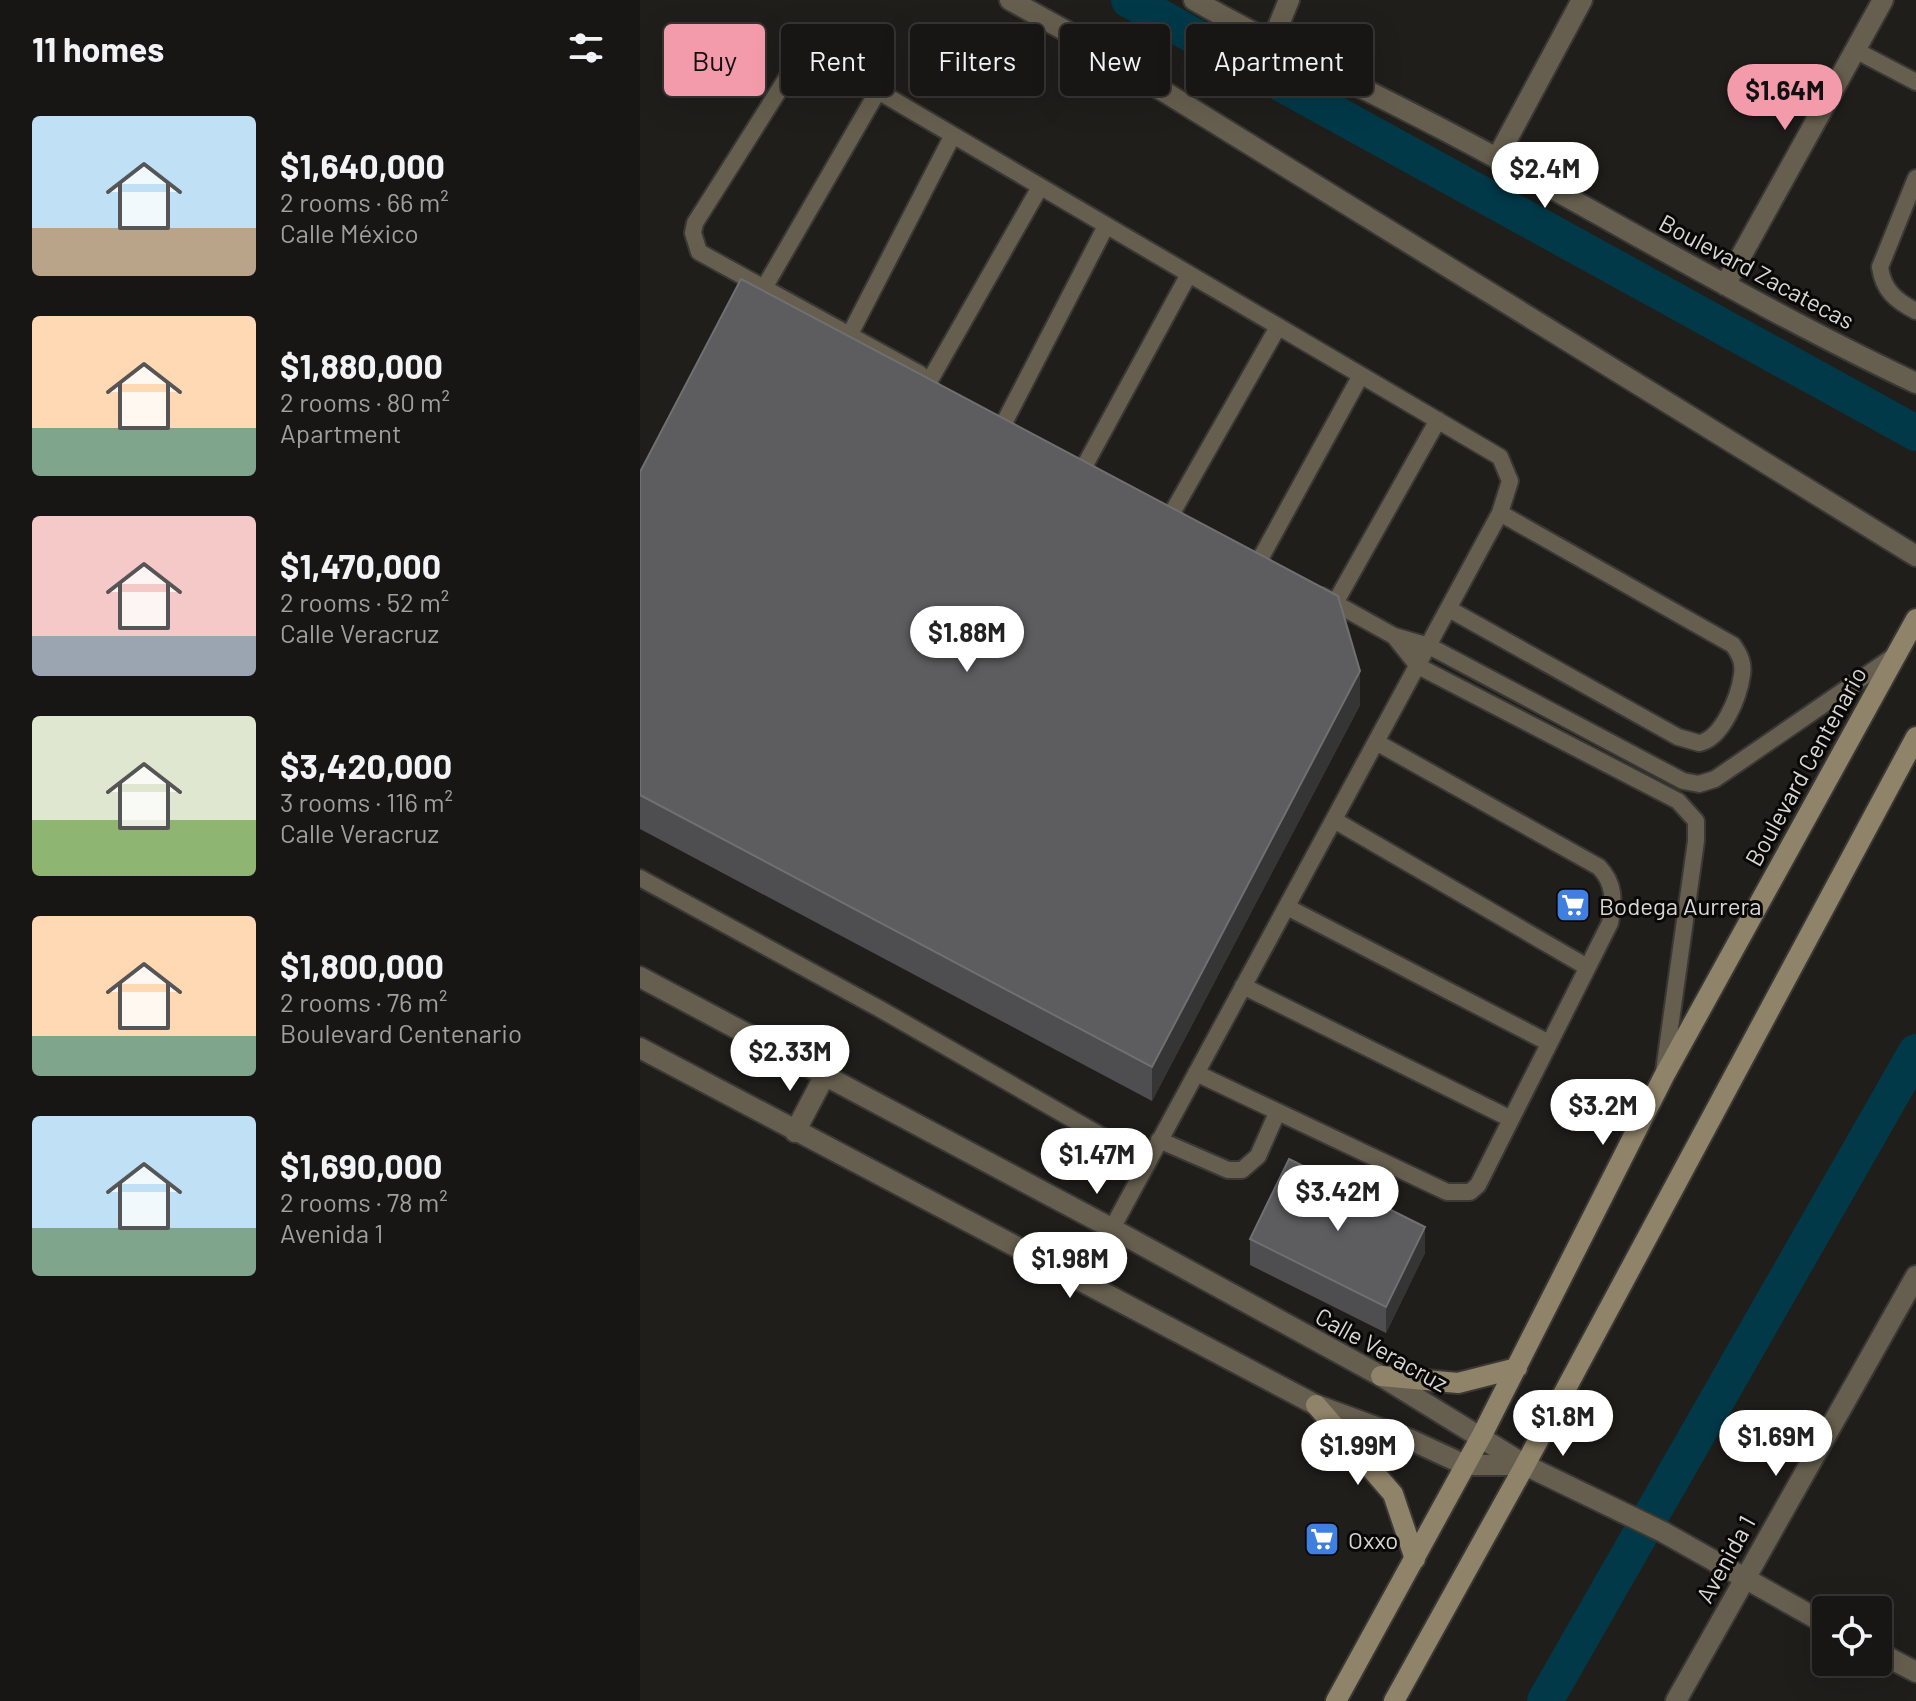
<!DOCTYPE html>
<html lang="en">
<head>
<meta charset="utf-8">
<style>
  :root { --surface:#181614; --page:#252322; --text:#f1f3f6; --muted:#9f9fa0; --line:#363534; --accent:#f39aab }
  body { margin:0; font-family:Barlow,sans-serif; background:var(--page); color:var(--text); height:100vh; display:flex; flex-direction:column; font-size:30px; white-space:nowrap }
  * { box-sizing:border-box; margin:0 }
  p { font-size:26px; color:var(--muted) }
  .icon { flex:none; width:44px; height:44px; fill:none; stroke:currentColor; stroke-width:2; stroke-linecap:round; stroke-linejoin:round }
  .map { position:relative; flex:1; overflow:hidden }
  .sheet { display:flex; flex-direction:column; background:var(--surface); width:640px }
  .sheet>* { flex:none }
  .banner { position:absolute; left:24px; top:24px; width:760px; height:72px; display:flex; gap:16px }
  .fabs { position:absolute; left:1172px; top:1596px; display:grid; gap:16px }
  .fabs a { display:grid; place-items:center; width:80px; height:80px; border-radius:8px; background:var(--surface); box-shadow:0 8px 32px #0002,0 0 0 2px var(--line); font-size:40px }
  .price { position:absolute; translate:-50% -68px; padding:0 18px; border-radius:28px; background:#fff; color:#222; font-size:26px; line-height:52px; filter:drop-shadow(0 2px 4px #0008) }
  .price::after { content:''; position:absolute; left:50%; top:48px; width:24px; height:18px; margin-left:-12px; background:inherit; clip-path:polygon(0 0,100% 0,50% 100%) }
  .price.selected { background:var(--accent); color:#111 }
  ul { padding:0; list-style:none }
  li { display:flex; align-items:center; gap:24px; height:200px; padding:0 32px }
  li span { display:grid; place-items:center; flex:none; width:224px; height:160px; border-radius:8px; color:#555 }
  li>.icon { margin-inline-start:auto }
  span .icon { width:96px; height:96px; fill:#fffc; stroke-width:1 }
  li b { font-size:34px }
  h2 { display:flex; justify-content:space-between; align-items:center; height:96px; padding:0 32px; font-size:34px }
  .chip { padding:0 28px; border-radius:8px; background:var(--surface); box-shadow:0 8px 32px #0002,0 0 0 2px var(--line); font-size:28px; line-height:72px }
  .chip.selected { background:var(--accent); color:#111 }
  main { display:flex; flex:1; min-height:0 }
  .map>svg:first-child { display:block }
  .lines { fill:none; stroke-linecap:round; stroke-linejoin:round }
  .canal { stroke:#013949; stroke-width:36 }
  .service-casing { stroke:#3a3835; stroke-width:20 }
  .minor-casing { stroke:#3a3835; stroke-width:24 }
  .secondary-casing { stroke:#3a3835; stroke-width:24 }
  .service { stroke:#665f4f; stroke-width:16 }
  .minor { stroke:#665f4f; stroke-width:20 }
  .secondary { stroke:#8f8369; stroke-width:20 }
  .wall { fill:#4e4e51 }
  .shaded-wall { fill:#363535 }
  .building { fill:#5d5d5f; stroke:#707072; stroke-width:2 }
  .labels { text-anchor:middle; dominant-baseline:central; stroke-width:6; stroke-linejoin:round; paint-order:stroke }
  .street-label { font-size:24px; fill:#d8d7d5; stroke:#090807 }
  .poi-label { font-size:24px; fill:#d8d7d5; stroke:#090807; text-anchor:start }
</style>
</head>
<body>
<main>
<section class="sheet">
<h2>11 homes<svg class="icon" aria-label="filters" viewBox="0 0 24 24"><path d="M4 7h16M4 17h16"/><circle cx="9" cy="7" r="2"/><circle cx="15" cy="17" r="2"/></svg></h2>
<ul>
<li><span style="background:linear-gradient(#bfe0f5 70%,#b9a48a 0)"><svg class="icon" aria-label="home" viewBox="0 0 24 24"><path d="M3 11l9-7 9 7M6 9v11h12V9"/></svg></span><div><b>$1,640,000</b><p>2 rooms · 66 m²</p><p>Calle México</p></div></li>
<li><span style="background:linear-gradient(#ffd9b3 70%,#7fa58c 0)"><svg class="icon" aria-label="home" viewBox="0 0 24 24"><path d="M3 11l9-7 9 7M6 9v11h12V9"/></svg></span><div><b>$1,880,000</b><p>2 rooms · 80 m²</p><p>Apartment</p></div></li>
<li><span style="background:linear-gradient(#f6c9c9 75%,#9aa5b1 0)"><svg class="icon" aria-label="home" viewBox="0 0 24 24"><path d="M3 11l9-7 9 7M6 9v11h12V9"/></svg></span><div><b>$1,470,000</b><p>2 rooms · 52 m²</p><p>Calle Veracruz</p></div></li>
<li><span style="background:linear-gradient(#dfe7d0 65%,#8fb573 0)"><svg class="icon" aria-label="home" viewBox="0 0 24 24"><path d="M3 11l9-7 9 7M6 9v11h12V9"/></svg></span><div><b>$3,420,000</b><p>3 rooms · 116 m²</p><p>Calle Veracruz</p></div></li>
<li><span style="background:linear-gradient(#ffd9b3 75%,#7fa58c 0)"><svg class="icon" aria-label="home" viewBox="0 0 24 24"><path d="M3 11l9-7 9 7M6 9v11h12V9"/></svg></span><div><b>$1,800,000</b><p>2 rooms · 76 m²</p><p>Boulevard Centenario</p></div></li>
<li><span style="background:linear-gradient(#bfe0f5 70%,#7fa58c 0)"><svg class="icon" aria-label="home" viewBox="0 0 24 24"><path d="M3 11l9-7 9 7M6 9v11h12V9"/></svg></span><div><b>$1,690,000</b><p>2 rooms · 78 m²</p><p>Avenida 1</p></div></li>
</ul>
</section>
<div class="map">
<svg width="1276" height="1701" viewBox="0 0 1276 1701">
  <rect width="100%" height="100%" fill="#201e1b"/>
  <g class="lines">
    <!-- canal -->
    <path class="canal" d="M489 0 1276 433
      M905 1701 1276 1052"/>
    <!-- service casing -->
    <g class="service-casing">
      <path id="service" d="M1215 50 1276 82
        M1276 178 1240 267C1243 290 1256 301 1276 311
        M124 288 238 91
        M209 336 313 135
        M280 374 59 252 53 233 55 223 160 57 175 55 216 78 860 457 870 481 860 513 443 1282
        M290 380 400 187
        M365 421 466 226
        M445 465 549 274
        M532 513 638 327
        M619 561 721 375
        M682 596 754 636 789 646 1043 781 1059 784 1075 779 1254 656
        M695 603 798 420
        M809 609 1038 737 1059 743C1082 739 1099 697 1102 675 1104 663 1100 655 1093 645L860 513
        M754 636 778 666 1038 801 1056 821V841L1024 1071
        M694 820 947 967
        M0 878 240 1009 507 1162
        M647 907 909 1043
        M603 986 871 1119
        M556 1073 807 1192H830L838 1185 970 923C974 900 975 884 959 867L736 742
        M519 1140 588 1170H602L618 1156 637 1113"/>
    </g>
    <!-- minor casing -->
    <g class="minor-casing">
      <path id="minor" d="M370 0 426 31 1276 556
        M554 0C654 57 759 104 860 160 998 235 1134 316 1276 383
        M631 44 649 0
        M857 158 942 0
        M1085 285 1243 0
        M0 977 471 1228 741 1376 885 1465 1023 1532 1186 1624
        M0 1048 676 1405 771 1440 825 1465H885
        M155 1132 185 1075
        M1238 1652 1276 1672
        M1036 1701 1276 1276"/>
    </g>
    <!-- secondary casing -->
    <g class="secondary-casing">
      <path id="secondary" d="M741 1376 818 1383 877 1368
        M676 1405 753 1494 775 1559
        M696 1701 842 1435 1024 1076 1276 619
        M754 1701 885 1465 1276 737"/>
    </g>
    <!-- service -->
    <use href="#service" class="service"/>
    <!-- minor -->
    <use href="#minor" class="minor"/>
    <!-- secondary -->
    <use href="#secondary" class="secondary"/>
  </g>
  <!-- wall -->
  <path class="wall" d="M0 472 720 705 512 1101 0 829Z
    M610 1239 785 1253 746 1333 610 1265Z"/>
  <!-- shaded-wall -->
  <path class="shaded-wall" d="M720 671V705L512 1101V1067Z
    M785 1227V1253L746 1333V1307Z"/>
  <!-- building -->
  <path class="building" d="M101 279 698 596 720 671 512 1067 0 795V472Z
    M649 1159 785 1227 746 1307 610 1239Z"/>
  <!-- icons -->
  <defs>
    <g id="supermarket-square" transform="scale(1.8)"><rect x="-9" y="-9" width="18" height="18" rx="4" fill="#3f7fe0" stroke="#090807"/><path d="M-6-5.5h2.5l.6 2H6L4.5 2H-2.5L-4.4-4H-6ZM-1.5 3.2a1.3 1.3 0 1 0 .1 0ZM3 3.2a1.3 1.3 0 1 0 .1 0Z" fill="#fff"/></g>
  </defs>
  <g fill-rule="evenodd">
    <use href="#supermarket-square" x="933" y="905"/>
    <use href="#supermarket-square" x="682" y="1539"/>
  </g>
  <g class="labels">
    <!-- street labels -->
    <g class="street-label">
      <text transform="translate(1117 271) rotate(28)">Boulevard Zacatecas</text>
      <text transform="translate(1165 766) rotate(-61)">Boulevard Centenario</text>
      <text transform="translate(742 1349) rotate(29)">Calle Veracruz</text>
      <text transform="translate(1085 1559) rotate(-61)">Avenida 1</text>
    </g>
    <!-- poi labels -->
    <g class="poi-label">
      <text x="959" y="905">Bodega Aurrera</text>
      <text x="708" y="1539">Oxxo</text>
    </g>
  </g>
</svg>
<div class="fabs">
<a><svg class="icon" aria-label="locate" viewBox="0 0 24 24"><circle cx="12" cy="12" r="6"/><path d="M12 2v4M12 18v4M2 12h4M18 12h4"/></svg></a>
</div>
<b class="price selected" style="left:1145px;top:132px">$1.64M</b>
<b class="price" style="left:905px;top:210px">$2.4M</b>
<b class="price" style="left:327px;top:674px">$1.88M</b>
<b class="price" style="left:150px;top:1093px">$2.33M</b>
<b class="price" style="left:963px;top:1147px">$3.2M</b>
<b class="price" style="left:457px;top:1196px">$1.47M</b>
<b class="price" style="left:698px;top:1233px">$3.42M</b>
<b class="price" style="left:430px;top:1300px">$1.98M</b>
<b class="price" style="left:923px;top:1458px">$1.8M</b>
<b class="price" style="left:1136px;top:1478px">$1.69M</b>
<b class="price" style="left:718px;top:1487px">$1.99M</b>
<div class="banner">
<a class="chip selected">Buy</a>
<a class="chip">Rent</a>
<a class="chip">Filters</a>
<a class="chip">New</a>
<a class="chip">Apartment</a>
</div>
</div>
</main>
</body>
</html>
